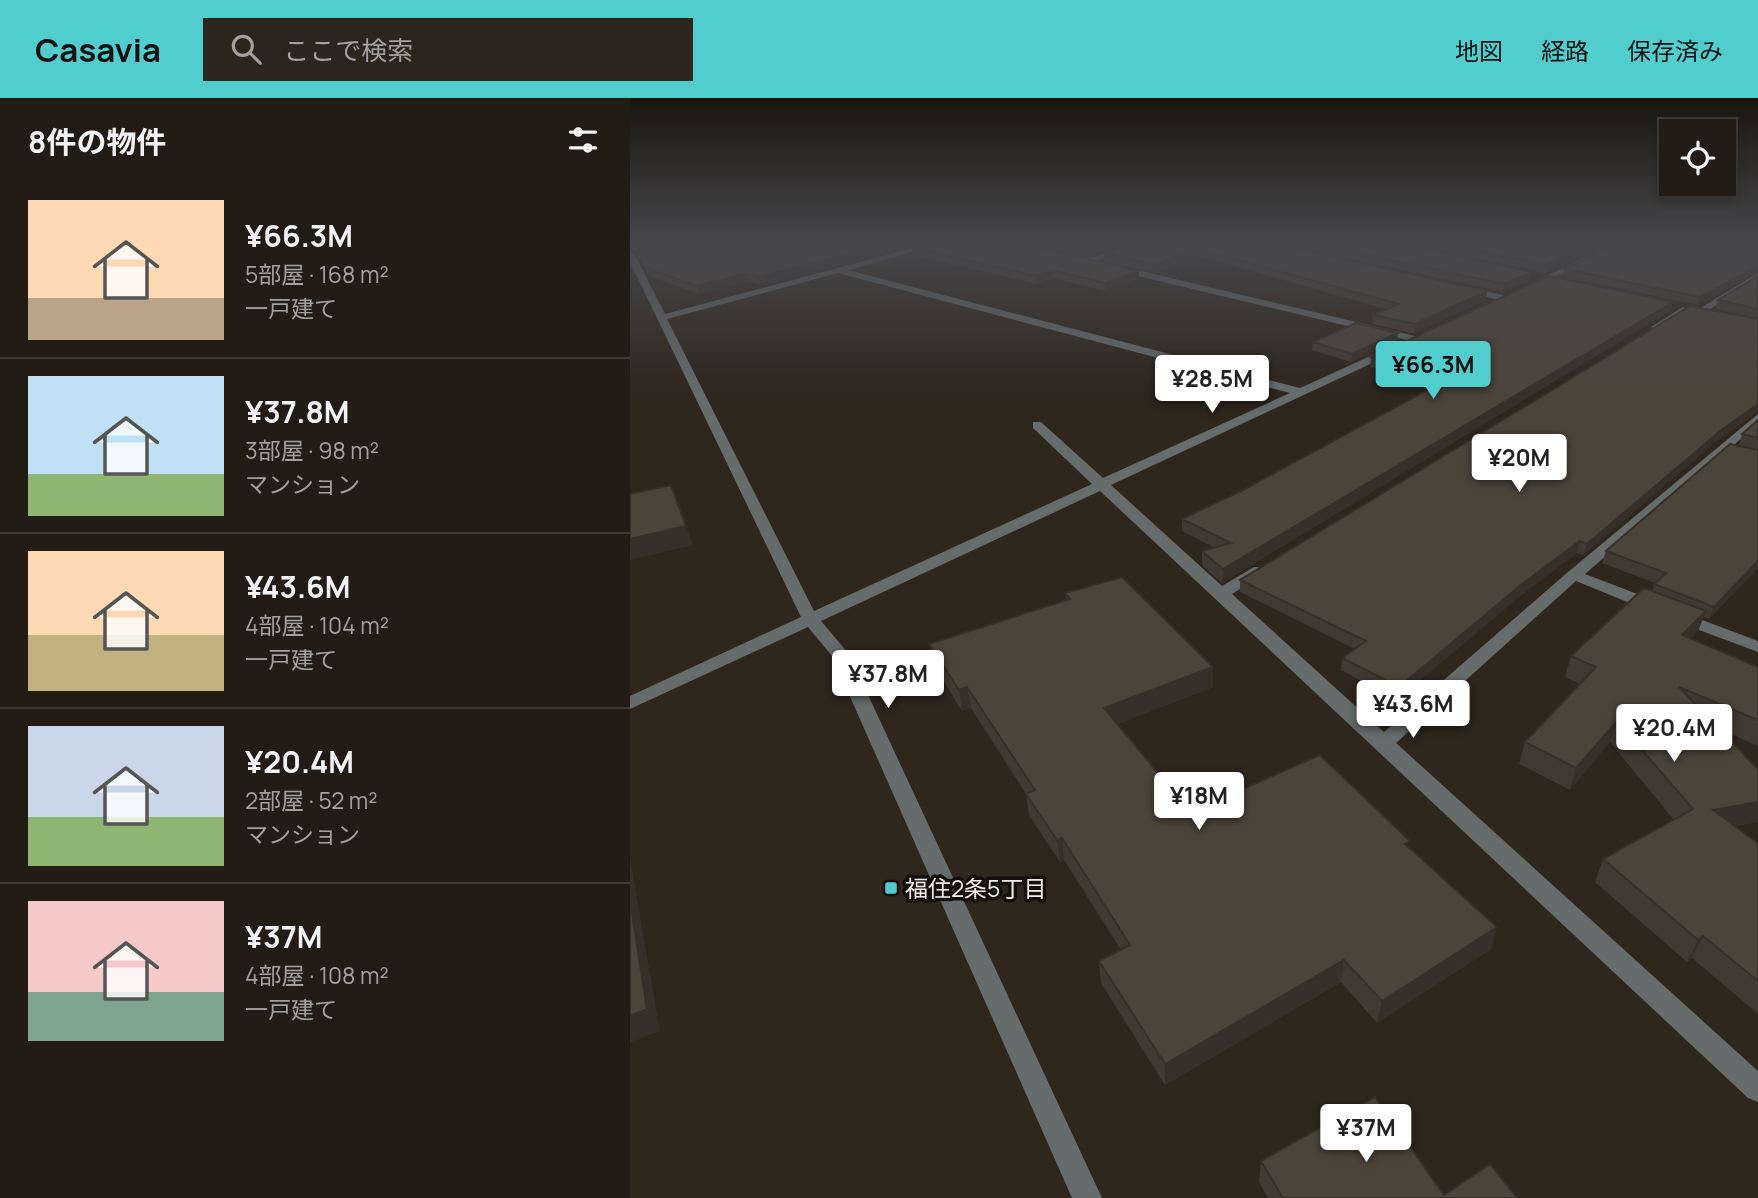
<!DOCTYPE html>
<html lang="ja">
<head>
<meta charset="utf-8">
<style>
  :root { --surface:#231c15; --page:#2b251e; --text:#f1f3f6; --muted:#a3a1a0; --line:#403a34; --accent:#52cdce }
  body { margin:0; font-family:Manrope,"Noto Sans JP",sans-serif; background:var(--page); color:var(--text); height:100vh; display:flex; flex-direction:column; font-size:26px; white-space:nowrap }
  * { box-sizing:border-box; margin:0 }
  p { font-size:23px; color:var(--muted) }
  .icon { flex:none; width:38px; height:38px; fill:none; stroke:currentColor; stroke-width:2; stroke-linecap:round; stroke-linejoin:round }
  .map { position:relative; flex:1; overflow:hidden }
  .sheet { display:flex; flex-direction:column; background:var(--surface); width:630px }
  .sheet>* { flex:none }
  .tools { position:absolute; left:1029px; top:21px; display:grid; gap:14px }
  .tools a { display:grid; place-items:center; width:77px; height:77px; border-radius:0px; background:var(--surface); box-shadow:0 4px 10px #0003,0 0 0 2px var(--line); font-size:35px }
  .price { position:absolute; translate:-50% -60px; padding:0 16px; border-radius:7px; background:#fff; color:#222; font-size:23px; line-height:46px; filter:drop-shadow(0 2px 4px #0008) }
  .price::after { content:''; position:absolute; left:50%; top:42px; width:21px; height:16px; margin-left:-10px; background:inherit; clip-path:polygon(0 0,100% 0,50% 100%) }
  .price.current { background:var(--accent); color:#111 }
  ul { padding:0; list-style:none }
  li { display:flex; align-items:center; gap:21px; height:175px; padding:0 28px }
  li+li { border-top:2px solid var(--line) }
  li span { display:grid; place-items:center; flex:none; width:196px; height:140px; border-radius:0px; color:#555 }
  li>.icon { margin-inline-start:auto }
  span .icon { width:84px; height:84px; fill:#fffc; stroke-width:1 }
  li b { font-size:30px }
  h2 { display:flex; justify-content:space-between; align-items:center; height:84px; padding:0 28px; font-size:30px }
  header { display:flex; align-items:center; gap:42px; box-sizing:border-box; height:98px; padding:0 35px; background:var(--accent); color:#111 }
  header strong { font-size:33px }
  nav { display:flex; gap:38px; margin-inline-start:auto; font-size:24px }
  .search { width:490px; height:63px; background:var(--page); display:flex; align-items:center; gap:18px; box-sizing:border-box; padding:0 24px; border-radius:0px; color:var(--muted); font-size:26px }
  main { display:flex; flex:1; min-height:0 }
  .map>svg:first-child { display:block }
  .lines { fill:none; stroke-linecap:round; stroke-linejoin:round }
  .minor { fill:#646c6c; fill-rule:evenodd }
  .wall { fill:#423a31 }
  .shaded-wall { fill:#363028 }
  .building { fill:#4d4439; stroke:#363028; stroke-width:2 }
  .poi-dot { fill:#52cdce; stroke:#14100c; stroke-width:2.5 }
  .labels { text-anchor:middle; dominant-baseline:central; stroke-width:7; stroke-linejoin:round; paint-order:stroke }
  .near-poi-label { font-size:23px; fill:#f1ece5; stroke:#14100c; text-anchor:start }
</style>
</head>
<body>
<header>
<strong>Casavia</strong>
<div class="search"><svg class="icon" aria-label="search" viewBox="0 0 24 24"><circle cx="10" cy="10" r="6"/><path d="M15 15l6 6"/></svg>ここで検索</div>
<nav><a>地図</a><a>経路</a><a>保存済み</a></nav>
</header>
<main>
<section class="sheet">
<h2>8件の物件<svg class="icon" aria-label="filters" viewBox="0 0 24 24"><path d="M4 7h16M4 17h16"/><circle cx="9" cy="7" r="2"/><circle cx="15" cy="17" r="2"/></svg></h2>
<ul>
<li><span style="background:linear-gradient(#ffd9b3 70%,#b9a48a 0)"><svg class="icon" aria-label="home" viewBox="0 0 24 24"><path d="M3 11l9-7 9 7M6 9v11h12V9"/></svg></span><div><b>¥66.3M</b><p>5部屋 · 168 m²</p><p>一戸建て</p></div></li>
<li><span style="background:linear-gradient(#bfe0f5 70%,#8fb573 0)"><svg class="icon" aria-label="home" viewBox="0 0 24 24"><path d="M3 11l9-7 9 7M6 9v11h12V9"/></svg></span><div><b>¥37.8M</b><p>3部屋 · 98 m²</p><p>マンション</p></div></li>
<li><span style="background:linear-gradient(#ffd9b3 60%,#c2b280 0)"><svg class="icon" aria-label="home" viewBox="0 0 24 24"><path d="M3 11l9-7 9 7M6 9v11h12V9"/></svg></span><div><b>¥43.6M</b><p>4部屋 · 104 m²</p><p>一戸建て</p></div></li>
<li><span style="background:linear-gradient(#c9d6e8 65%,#8fb573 0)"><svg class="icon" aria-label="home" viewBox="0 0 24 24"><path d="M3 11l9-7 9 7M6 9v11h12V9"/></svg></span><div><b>¥20.4M</b><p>2部屋 · 52 m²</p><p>マンション</p></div></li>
<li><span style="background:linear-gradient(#f6c9c9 65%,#7fa58c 0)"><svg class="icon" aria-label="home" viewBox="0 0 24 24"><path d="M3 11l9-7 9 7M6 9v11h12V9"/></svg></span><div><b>¥37M</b><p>4部屋 · 108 m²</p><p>一戸建て</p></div></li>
</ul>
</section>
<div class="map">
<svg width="1128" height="1100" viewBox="0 0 1128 1100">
  <rect width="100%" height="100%" fill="#2f261c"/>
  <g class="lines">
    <!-- minor -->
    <path class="minor" d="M309 143H322L218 172 670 290 758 250H766V254L481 387 592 488 624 469H636L638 472 636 475 602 496 754 634 938 474 1128 316V326L955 476 1031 505 1033 509 1031 513H1019L946 483 766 645 1128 973V1004L1118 1000 470 393 191 523 219 556 472 1100H442L202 558 178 529 0 611V598L171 519 0 164V153L4 155 35 216ZM208 175 660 295 473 380 411 324H403V330L462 386 184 513 37 221Z
      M517 143H530L458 165 451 163Z
      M990 143H1001L905 189 897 187Z
      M486 167 785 238 790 241 785 244 483 172Z
      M1128 175V182L1072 216 1064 214Z
      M835 188 876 198 878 200 873 203 832 193V189Z
      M1053 209 1058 212 1056 214 1030 231 1021 229Z
      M1051 514 1128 543V554L1045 523 1043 519Z"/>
  </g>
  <!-- wall -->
  <path class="wall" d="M0 143H299L131 187 119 183 69 196 19 178 6 154 0 151Z
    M389 143H508L455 158Z
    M514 143 857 193 856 202 784 235 742 226 743 217 756 211 579 161 567 159 525 175 474 163V155Z
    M637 143H759L901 174 899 182 873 194Z
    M764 143H991L974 147 950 145 961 147 959 155 915 175Z
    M1128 143 1068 207 933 179 935 171Z
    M282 149 509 181 475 193 423 180 407 186 283 157Z
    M1128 178V220L1085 211 1088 202Z
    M1043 204 1040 213 592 485 572 467V453L585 450 552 433V421L615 391 803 289 740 269 741 259Z
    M768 235 767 243 721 264 682 252 683 244Z
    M1128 322V352L1109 347 1112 336Z
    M1086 344 953 457 947 455 890 498 767 602 711 572 712 560 725 551 610 494V482Z
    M1128 352V470L1079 521 1073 519 1068 533 1061 541 1128 569V648L1090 631 1128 671V724L1105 728 1128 745V916L1062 860 1057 864 965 784 973 761 1044 722 980 644 940 692 889 666 895 644 950 586 935 579 941 558 1022 493 1025 485 972 465 976 453Z
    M435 495 583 569V589L488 626 548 699 606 694 779 749 867 829 861 851 747 925 711 884 535 987 471 885 469 863 491 852 434 762 430 764 399 717 396 696 341 610 332 613 303 566 299 546 436 503Z
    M631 1063 814 1097 887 1100H638L629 1084Z"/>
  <!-- shaded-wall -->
  <path class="shaded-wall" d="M268 143H299L131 187 128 179Z
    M481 143H508L455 158 454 151Z
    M975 143H991L974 147Z
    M961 147 959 155 915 175 916 167Z
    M567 151V159L525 175V167Z
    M1128 168V174L1068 207 1070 199Z
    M423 172V180L407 186 406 178Z
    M509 173V181L475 193V185Z
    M901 174 899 182 873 194 874 186Z
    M117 175 119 183 69 196 67 188Z
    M857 193 856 202 784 235 785 226Z
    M1043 204 1040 213 592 485 593 471Z
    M768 235 767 243 721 264 722 256Z
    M1128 306V314L1086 344 953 457 957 446 1090 333Z
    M56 428 63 447 0 462V441Z
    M950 443 947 455 890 498 767 602 769 589 892 486Z
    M1128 463V470L1079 521 1084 509Z
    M1076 513 1068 533 1045 558 1052 537Z
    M583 569V589L475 631 474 610Z
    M337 589 341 610 332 613 329 592Z
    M987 623 980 644 940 692 946 670Z
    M1128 704V724L1073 734 1083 712Z
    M432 740 434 762 430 764 427 742Z
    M0 760 30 933 0 945Z
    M867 829 861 851 747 925 752 903Z
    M1073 838 1062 860 1057 864 1068 842Z
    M714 862 711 884 535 987V966Z"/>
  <!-- building -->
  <path class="building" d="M0 143H268L128 179 117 175 67 188 16 170 4 146 0 144Z
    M303 143H383L509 173 475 185 423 172 406 178 282 149Z
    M421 143H481L454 151Z
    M514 143H632L857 193 785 226 743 217 769 206 579 154 567 151 525 167 474 155Z
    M673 143H759L901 174 874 186Z
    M800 143H944L961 147 916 167Z
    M993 143H1128V168L1070 199 935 171Z
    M919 178 1043 204 593 471 572 453 601 445 552 421 615 391 816 282 741 259Z
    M1128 178V211L1088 202Z
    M1060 208 1128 221V306L1090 333 957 446 950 443 892 486 769 589 712 560 736 543 610 482Z
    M726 225 768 235 722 256 683 244Z
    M1128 322V340L1112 336Z
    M1100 346 1128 352V463L1084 509 1024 486 1036 475 976 453Z
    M41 387 56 428 0 441V396Z
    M492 479 583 569 474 610 548 699 593 680 606 694 690 657 780 743 775 746 867 829 752 903 714 862 535 966 469 863 500 847 432 740 427 742 396 696 405 692 337 589 329 592 299 546 440 501 435 495Z
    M1014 490 1076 513 1052 537 1128 569V622L1049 589 1128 671V704L1083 712 1128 745V883L1073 838 1068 842 973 761 1063 711 987 623 946 670 895 644 966 569 941 558Z
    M0 803 17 911 0 918Z
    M745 999 814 1097 860 1066 887 1100H653L631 1063Z"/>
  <!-- sky -->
  <linearGradient id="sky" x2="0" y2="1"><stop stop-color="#1a150f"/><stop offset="0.48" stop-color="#47474b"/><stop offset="1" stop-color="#47474b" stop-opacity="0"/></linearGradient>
  <rect width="1128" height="297" fill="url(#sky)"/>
  <!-- markers -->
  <rect class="poi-dot" x="254" y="783" width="14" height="14" rx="3.5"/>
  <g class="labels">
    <!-- near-poi labels -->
    <g class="near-poi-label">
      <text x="275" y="790">福住2条5丁目</text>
    </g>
  </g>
</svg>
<div class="tools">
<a><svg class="icon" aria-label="locate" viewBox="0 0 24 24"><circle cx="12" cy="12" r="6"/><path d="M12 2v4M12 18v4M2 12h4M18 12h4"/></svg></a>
</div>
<b class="price current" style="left:803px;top:303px">¥66.3M</b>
<b class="price" style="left:582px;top:317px">¥28.5M</b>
<b class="price" style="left:889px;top:396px">¥20M</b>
<b class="price" style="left:258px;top:612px">¥37.8M</b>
<b class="price" style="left:783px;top:642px">¥43.6M</b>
<b class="price" style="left:1044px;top:666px">¥20.4M</b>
<b class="price" style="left:569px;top:734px">¥18M</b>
<b class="price" style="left:736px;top:1066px">¥37M</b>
</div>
</main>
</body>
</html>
